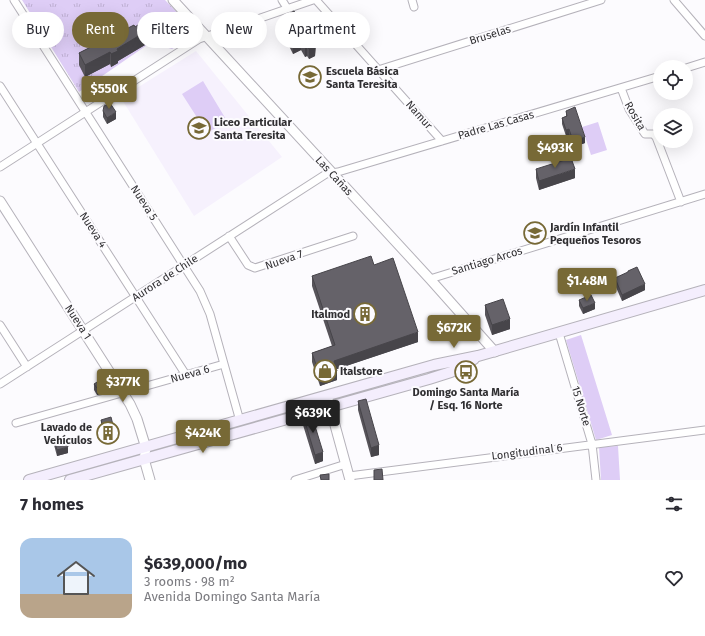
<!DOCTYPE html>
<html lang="en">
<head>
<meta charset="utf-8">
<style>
  :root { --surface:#fff; --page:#f2f2f3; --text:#2b2b33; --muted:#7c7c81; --accent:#776936 }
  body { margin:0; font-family:"Fira Sans",sans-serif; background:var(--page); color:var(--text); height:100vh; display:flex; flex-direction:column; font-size:15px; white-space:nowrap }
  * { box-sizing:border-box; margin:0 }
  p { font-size:13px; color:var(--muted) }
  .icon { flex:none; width:22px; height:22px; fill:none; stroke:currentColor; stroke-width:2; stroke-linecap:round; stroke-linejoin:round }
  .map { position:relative; height:480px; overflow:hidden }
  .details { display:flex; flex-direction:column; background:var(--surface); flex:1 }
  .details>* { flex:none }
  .banner { position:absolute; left:12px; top:12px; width:400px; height:36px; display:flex; gap:8px }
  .buttons { position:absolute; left:653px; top:60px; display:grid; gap:8px }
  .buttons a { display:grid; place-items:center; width:40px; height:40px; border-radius:50%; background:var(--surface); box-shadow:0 4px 16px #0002; font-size:20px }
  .price { position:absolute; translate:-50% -34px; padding:0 9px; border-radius:4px; background:var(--accent); color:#fff; font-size:13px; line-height:26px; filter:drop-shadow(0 1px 2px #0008) }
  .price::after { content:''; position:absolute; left:50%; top:24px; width:12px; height:9px; margin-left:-6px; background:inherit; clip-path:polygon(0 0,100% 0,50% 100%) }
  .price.current { background:#222; color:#fff }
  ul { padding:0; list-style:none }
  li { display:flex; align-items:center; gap:12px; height:100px; padding:0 20px }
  li span { display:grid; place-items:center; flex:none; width:112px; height:80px; border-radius:12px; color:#555 }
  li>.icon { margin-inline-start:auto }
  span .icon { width:48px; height:48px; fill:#fffc; stroke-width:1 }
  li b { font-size:17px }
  h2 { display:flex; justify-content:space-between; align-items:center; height:48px; padding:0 20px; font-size:17px }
  .pill { padding:0 14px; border-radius:18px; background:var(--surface); box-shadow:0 4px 16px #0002; font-size:14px; line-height:36px }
  .pill.current { background:var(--accent); color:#fff }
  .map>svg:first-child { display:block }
  .built { fill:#f6f1fd }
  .grass { fill:#decdf6 }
  .park { fill:url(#park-tufts) }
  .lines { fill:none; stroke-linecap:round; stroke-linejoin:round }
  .minor-casing { stroke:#b5b2ba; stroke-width:9 }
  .tertiary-casing { stroke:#b5b2ba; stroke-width:11 }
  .secondary-casing { stroke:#b5b2ba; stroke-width:12 }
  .minor { stroke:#fff; stroke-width:7 }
  .tertiary { stroke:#fff; stroke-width:9 }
  .secondary { stroke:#f4eefd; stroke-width:10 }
  .wall { fill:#57545a }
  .shaded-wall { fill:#47454a }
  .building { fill:#656269; stroke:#47454a }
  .labels { text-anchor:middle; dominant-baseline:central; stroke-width:4; stroke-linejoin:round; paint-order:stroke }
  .street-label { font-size:11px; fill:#302f32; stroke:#fcfbfe }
  .poi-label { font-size:11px; font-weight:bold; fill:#302f32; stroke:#fcfbfe; text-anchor:start }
</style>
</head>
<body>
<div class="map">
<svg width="705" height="480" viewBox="0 0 705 480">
  <defs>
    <pattern id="park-tufts" width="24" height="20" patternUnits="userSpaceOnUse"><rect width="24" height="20" fill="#decdf6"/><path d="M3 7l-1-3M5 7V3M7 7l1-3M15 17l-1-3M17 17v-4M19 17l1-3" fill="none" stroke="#bfb0d3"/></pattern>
  </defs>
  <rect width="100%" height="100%" fill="#fcfbfe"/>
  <!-- built -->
  <path class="built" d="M196 51 282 157 194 216 121 98Z"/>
  <!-- grass -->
  <path class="grass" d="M203 81 227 121 207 133 182 94Z
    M598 122 607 150 591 155 582 127Z
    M581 335 612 435 596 440 566 340Z
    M618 446 620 480H601L599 447Z"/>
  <!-- park -->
  <path class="park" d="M22 0H165L197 33 172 49 150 43 79 92Z"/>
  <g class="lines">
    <!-- minor casing -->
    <g class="minor-casing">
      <path id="minor" d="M14 0 200 291 210 314 240 421
        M282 0 287 8
        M316 0 442 141
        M412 0 414 7
        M674 0 705 36
        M686 68 705 62
        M378 70 601 0
        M0 86 186 375
        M621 88 629 109 643 131 645 134H653L656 137 681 202
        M0 167 199 39 313 0
        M229 236 248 265 255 268 353 236
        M430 279 705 194
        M0 325 27 367
        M559 333 592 444 596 480
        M0 384 326 174 338 172 660 76
        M16 423 224 364
        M349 476 705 430
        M295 480 346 464"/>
    </g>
    <!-- tertiary casing -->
    <g class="tertiary-casing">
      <path id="tertiary" d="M173 0 430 279 495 352
        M0 201 130 404 137 419 146 448 144 459 150 480
        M327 396 350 480"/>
    </g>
    <!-- secondary casing -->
    <g class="secondary-casing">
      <path id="secondary" d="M29 480 434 365 478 356 705 290
        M70 480 429 379 451 372 474 359"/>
    </g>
    <!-- minor -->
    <use href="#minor" class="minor"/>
    <!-- tertiary -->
    <use href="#tertiary" class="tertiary"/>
    <!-- secondary -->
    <use href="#secondary" class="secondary"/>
  </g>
  <!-- wall -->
  <path class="wall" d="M287 15 320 40 316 42 315 56 309 59 307 56 305 57 301 50 293 54 289 46V37L292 35 287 25Z
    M135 27 150 42 118 61V63L111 67 110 64 85 77 79 65V53Z
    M103 111 116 119 107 124 103 117Z
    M566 111 585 143 573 147 569 135 566 136 562 124V118L566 116Z
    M536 169 575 178 539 190 536 178Z
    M374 265 418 342 337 369V380L320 386 312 362V353L332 346 312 286V276Z
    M628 271 645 290 622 301 615 285V278L628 273Z
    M579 300 595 309 583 314 579 306Z
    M485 305 510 329 492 335 485 315Z
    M94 384 114 390 97 395 94 390Z
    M358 401 379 455 371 457 358 410Z
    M303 415 323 461 315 464 303 425Z
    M101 420 115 440 105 442 101 426Z
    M54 439 68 453 57 456 54 445Z"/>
  <!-- shaded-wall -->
  <path class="shaded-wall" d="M150 29V42L118 61V63L111 67V54L117 49Z
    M320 30V40L316 42 315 56 309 59V49L312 35Z
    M301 40V50L293 54V45Z
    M307 46V56L305 57V48Z
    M110 52V64L85 77V65Z
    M116 112V119L107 124V118Z
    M569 129V135L566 136V130Z
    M585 137V143L573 147V141Z
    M575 169V178L539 190V181Z
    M645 284V290L622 301V295Z
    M595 303V309L583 314V308Z
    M510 319V329L492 335V325Z
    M418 332V342L334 370V361Z
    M337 371V380L320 386V376Z
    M114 384V390L97 395V388Z
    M115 433V440L105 442V436Z
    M379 445V455L371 457V448Z
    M68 447V453L57 456V450Z
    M323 452V461L315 464V455Z"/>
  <!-- building -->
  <path class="building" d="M294 11 304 29 315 23 320 30 312 35 316 42 313 43 315 46 309 49 307 46 305 48 301 40 293 45 289 37 296 33 287 15Z
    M146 23 150 29 117 49 118 51 111 54 110 52 85 65 79 53 134 25 135 27 138 25 139 27Z
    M110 103 116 112 107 118 103 111 104 106Z
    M575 107 585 137 573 141 569 129 566 130 562 118 567 116 566 111Z
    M571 158 575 169 539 181 536 169Z
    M371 256 374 265 393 258 418 332 334 361 337 371 320 376 312 353 335 345 312 276Z
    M637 267 645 284 622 295 615 278 628 272V271Z
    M591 295 595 303 583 308 579 300Z
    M503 299 510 319 492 325 485 305Z
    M108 375 114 384 97 388 94 384Z
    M366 399 379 445 371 448 358 401Z
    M311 413 323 452 315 455 303 415Z
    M111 417 115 433 105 436 101 420Z
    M65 436 68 447 57 450 54 439Z
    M382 469 383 480H374V470Z
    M329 474V480H321L320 475Z"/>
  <!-- icons -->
  <defs>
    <g id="school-ring" transform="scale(1.15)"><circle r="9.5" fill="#fcfbfe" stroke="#776936" stroke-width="1.5"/><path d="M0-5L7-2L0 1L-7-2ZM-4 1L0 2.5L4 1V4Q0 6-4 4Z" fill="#776936"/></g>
    <g id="building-ring" transform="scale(1.15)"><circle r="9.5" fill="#fcfbfe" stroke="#776936" stroke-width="1.5"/><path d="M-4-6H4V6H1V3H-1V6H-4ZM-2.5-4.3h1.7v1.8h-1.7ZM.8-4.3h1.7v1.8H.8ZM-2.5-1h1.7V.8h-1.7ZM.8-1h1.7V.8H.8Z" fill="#776936"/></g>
    <g id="shop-ring" transform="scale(1.15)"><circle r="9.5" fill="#fcfbfe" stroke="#776936" stroke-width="1.5"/><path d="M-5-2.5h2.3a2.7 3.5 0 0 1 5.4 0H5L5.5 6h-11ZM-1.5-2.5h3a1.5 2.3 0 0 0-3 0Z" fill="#776936"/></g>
    <g id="bus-ring" transform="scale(1.15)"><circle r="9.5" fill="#fcfbfe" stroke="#776936" stroke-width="1.5"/><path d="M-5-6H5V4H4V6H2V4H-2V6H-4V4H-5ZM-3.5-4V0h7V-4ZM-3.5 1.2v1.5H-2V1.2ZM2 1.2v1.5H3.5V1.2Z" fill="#776936"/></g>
  </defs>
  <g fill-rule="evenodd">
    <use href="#school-ring" x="310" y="77"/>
    <use href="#school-ring" x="199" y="128"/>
    <use href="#school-ring" x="535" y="233"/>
    <use href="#building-ring" x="365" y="314"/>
    <use href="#shop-ring" x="325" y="371"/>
    <use href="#bus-ring" x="466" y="372"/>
    <use href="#building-ring" x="108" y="433"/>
  </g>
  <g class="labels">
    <!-- street labels -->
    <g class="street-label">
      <text transform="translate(490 35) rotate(-17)">Bruselas</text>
      <text transform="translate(419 115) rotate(48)">Namur</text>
      <text transform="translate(635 116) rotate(60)">Rosita</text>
      <text transform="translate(496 125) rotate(-16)">Padre Las Casas</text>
      <text transform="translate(334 176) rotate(47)">Las Cañas</text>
      <text transform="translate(144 203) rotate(57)">Nueva 5</text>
      <text transform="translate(93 230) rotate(57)">Nueva 4</text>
      <text transform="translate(284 260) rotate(-19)">Nueva 7</text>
      <text transform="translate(487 261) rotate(-17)">Santiago Arcos</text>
      <text transform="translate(165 278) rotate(-33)">Aurora de Chile</text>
      <text transform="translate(78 322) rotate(57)">Nueva 1</text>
      <text transform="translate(190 374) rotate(-16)">Nueva 6</text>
      <text transform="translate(581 406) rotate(73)">15 Norte</text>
      <text transform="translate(527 452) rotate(-7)">Longitudinal 6</text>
    </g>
    <!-- poi labels -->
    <g class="poi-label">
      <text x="326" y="71">Escuela Básica<tspan x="326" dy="13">Santa Teresita</tspan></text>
      <text x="214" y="122">Liceo Particular<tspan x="214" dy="13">Santa Teresita</tspan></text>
      <text x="550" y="227">Jardín Infantil<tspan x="550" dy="13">Pequeños Tesoros</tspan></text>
      <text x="350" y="314" text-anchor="end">Italmod</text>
      <text x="340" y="371">Italstore</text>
      <text x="466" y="392" text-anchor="middle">Domingo Santa María<tspan x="466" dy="13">/ Esq. 16 Norte</tspan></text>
      <text x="92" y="427" text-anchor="end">Lavado de<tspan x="92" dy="13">Vehículos</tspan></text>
    </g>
  </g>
</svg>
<div class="buttons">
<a><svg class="icon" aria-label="locate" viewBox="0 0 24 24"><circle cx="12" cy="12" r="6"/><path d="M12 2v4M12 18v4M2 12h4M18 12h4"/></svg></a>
<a><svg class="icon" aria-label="layers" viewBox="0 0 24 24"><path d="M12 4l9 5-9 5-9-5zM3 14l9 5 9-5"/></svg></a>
</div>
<b class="price" style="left:109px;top:110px">$550K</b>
<b class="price" style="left:555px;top:169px">$493K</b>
<b class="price" style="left:587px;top:302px">$1.48M</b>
<b class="price" style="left:454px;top:349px">$672K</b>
<b class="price" style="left:123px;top:403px">$377K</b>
<b class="price current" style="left:313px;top:434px">$639K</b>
<b class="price" style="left:203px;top:454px">$424K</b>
<div class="banner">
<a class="pill">Buy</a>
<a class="pill current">Rent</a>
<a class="pill">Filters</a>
<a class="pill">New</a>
<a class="pill">Apartment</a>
</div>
</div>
<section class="details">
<h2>7 homes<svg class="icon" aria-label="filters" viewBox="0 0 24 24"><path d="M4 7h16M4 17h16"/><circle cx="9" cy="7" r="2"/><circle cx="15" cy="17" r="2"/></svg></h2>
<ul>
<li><span style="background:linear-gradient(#a9c7e8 70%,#b9a48a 0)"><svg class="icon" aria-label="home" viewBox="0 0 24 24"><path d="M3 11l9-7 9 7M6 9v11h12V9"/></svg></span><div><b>$639,000/mo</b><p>3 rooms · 98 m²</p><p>Avenida Domingo Santa María</p></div><svg class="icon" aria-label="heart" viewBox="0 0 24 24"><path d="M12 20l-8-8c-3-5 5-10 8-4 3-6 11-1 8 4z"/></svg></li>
</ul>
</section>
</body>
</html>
